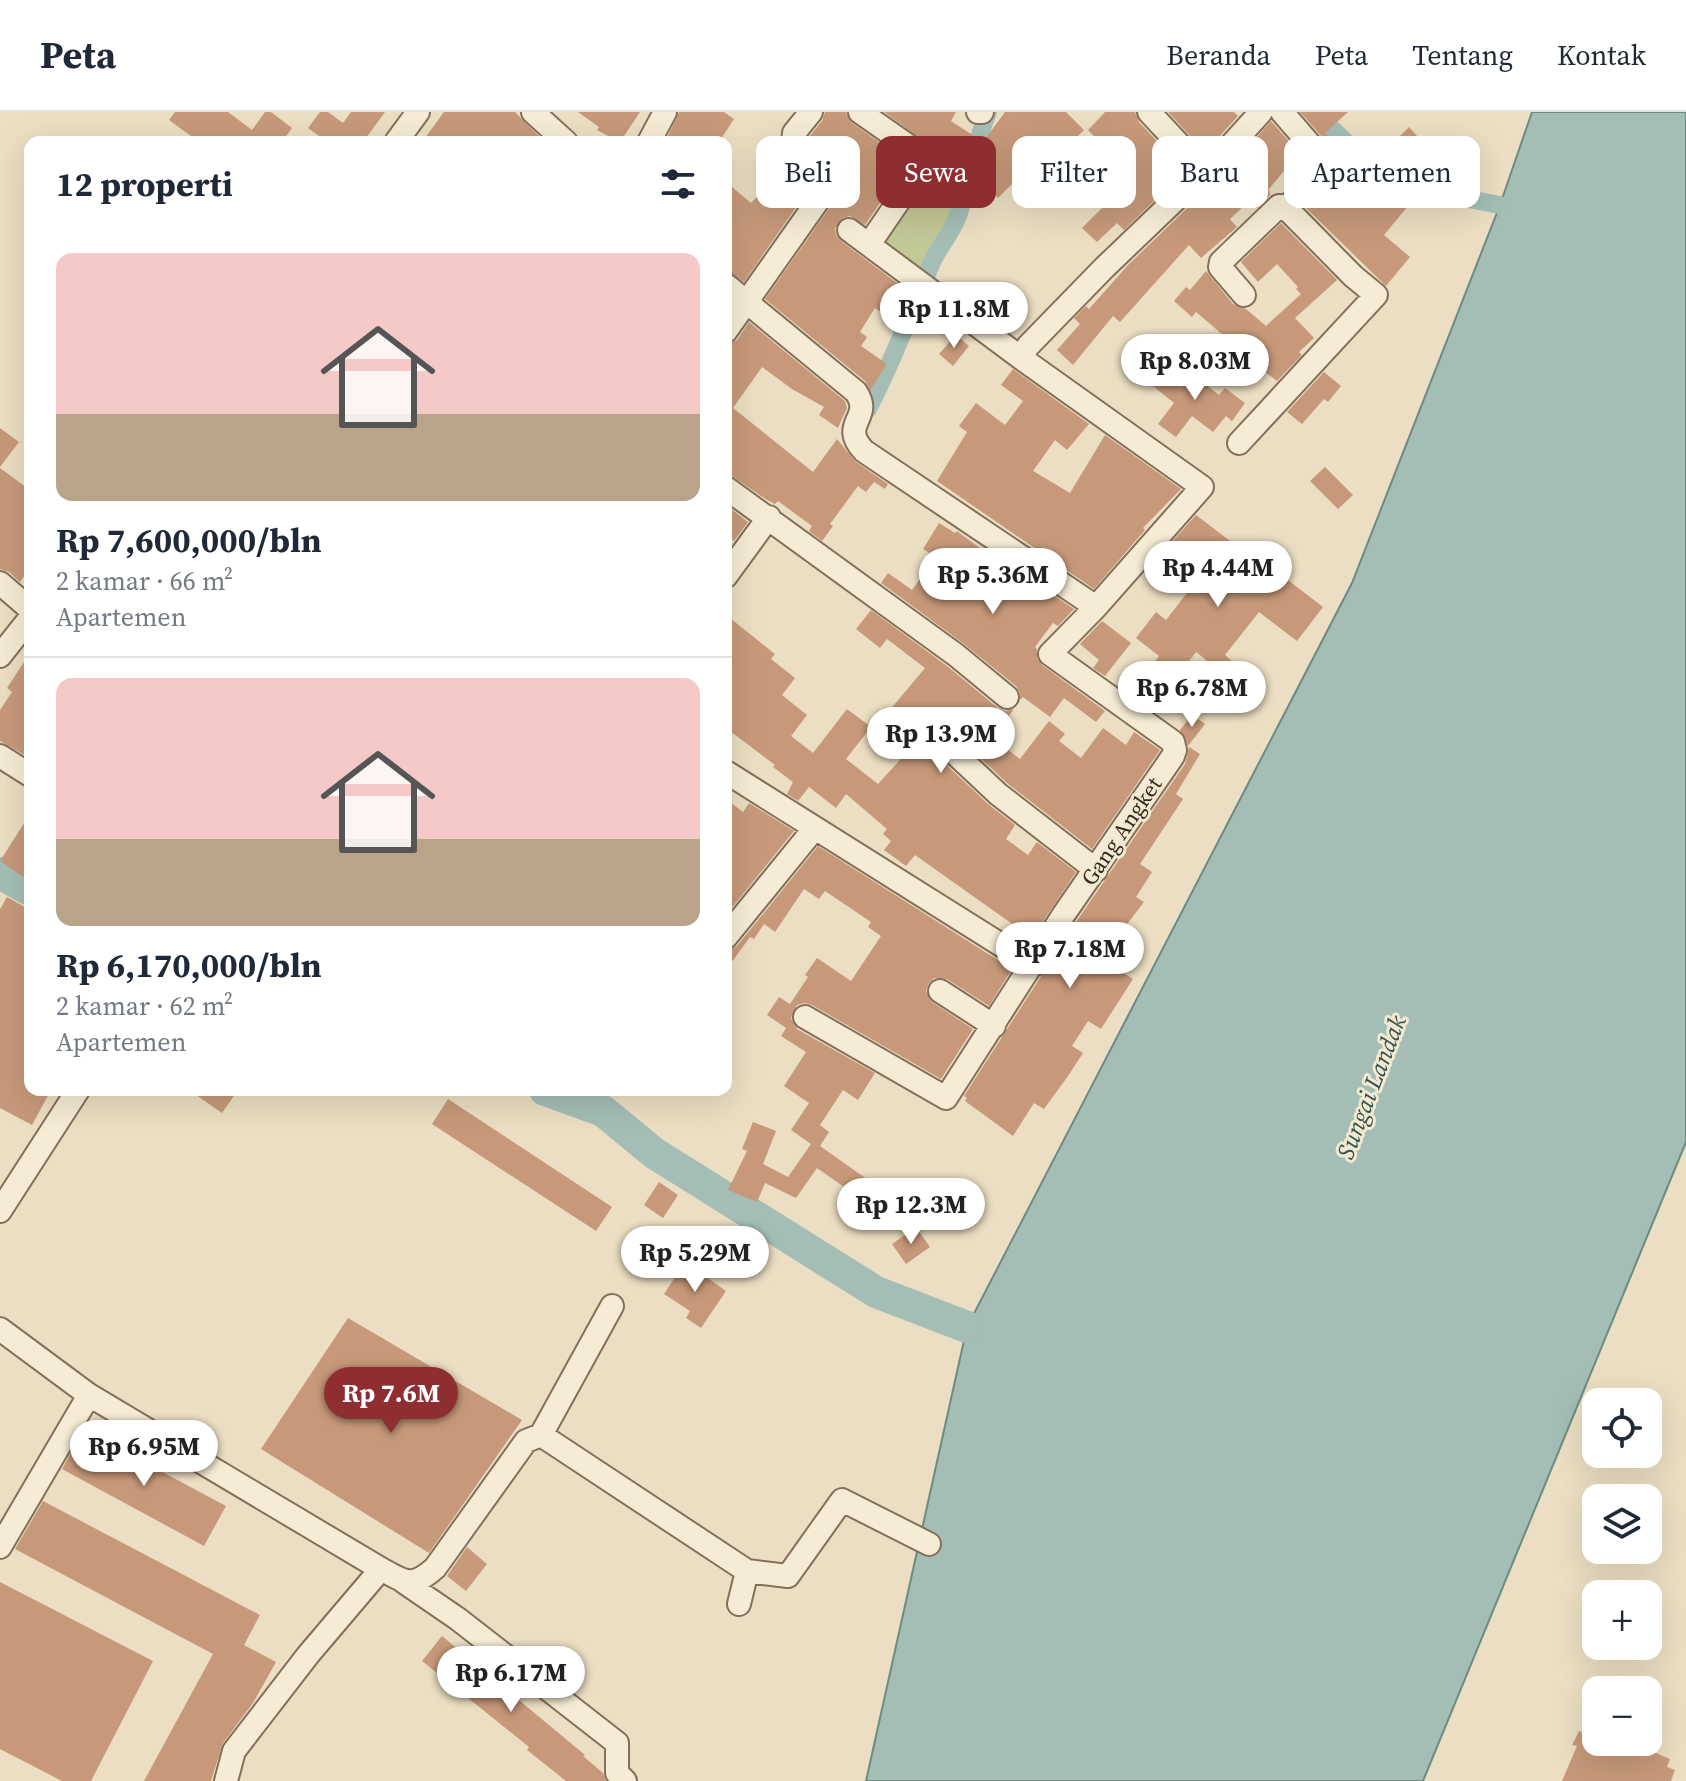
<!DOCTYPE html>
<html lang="id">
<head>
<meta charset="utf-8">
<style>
  :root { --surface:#fff; --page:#f6f6f7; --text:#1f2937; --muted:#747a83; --line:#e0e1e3; --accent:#8f2e30 }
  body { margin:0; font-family:"Source Serif 4",serif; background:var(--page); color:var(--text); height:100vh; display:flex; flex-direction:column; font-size:30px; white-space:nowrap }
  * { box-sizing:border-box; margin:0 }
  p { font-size:26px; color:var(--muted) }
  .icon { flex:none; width:44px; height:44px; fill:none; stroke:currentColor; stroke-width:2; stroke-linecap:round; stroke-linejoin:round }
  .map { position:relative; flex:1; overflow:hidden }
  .side { position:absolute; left:24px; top:24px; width:708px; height:960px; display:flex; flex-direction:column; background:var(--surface); border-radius:16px; box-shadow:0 8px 32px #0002 }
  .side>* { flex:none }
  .top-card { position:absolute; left:756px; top:24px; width:760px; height:72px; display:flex; gap:16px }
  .buttons { position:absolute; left:1582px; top:1276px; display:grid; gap:16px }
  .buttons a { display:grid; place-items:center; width:80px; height:80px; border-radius:16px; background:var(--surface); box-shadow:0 8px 32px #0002; font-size:40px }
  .price { position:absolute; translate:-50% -68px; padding:0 18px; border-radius:28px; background:#fff; color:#222; font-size:26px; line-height:52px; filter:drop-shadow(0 2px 4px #0008) }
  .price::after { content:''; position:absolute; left:50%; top:48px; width:24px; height:18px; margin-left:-12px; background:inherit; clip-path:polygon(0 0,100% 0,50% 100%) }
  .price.on { background:var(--accent); color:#fff }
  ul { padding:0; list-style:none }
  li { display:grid; align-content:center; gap:16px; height:424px; padding:0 32px }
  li+li { border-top:2px solid var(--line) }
  li span { display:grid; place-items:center; height:248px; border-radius:16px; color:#555 }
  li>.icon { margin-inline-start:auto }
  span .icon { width:144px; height:144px; fill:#fffc; stroke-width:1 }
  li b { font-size:34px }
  h2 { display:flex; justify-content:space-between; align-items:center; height:96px; padding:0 32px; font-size:34px }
  .tag { padding:0 28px; border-radius:16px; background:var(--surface); box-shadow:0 8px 32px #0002; font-size:28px; line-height:72px }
  .tag.on { background:var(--accent); color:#fff }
  header { display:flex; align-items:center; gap:48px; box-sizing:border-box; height:112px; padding:0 40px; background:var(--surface); border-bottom:2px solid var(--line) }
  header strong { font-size:38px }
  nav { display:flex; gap:44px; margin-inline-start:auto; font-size:28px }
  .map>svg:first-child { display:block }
  .green { fill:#c3c897 }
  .water { fill:#a4beb6; stroke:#6c8b83; stroke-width:2 }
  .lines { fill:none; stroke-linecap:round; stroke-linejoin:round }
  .canal { stroke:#a4beb6; stroke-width:18 }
  .river { stroke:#a4beb6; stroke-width:32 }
  .building { fill:#c7997a }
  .minor-casing { stroke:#84705a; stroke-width:26 }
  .minor { stroke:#f6ecd5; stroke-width:22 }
  .labels { text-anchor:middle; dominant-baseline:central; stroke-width:6; stroke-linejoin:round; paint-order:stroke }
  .street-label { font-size:22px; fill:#34281e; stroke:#f3e9d1 }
  .water-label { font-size:24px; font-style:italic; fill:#2e5350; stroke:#f3e9d1 }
</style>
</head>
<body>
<header>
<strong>Peta</strong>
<nav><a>Beranda</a><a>Peta</a><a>Tentang</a><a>Kontak</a></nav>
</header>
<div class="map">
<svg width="1686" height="1669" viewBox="0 0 1686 1669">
  <rect width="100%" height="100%" fill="#ebdec2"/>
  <!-- green -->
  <path class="green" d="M923 59 959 81C951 111 935 142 913 163L870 131Z"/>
  <!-- water -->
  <path class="water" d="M1532 0H1686V1030L1423 1669H866L967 1215 1352 471 1500 93Z"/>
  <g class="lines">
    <!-- canal -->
    <path class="canal" d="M1318 0 1321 6 1389 72 1500 93
      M868 297C893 250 911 199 932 150 940 133 954 118 959 101 970 66 974 35 988 0"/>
    <!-- river -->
    <path class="river" d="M0 761 30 778
      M545 978 603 999 654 1041 876 1180 967 1215"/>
  </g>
  <!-- building -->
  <path class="building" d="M175 0H228L252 18 265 0H271L292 16 282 30H199L169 8Z
    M320 0H328L343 11 351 0H385L363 30H327L308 16Z
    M444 0H515L545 30H422Z
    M578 0H640L620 30 597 18 599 15Z
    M679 0H724L734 7 719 30H665Z
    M825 0H846L852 11 910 52 903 57 865 113 850 104 843 106 835 116 836 123 841 129 913 183 896 210 875 196 860 220 867 225 861 234 887 252 870 278 865 269 765 187 840 81 845 70 846 63 842 55 808 26 822 9Z
    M884 0H956L951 9 983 30 1005 0H1066L1084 18 1060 42 1069 48 1058 61 1035 42 1015 69 998 86 966 53 960 63 946 53 938 65 927 58 924 55 931 51 934 44 932 35Z
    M1105 0H1135L1139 10 1185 59 1124 118 1117 111 1097 130 1082 116 1109 89 1091 71 1115 46 1088 18Z
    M1168 0H1234L1238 4 1205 40Z
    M1300 0H1348L1325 21 1328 23 1324 27Z
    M1271 9 1299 41 1269 77 1270 83 1257 96 1250 88 1230 107 1237 115 1201 146 1189 133 1120 210 1113 204 1073 253 1057 238 1080 212 1074 206 1086 194 1089 197 1128 153 1233 52Z
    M1409 15 1427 35 1400 65 1379 45Z
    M1340 49 1377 81 1384 73 1408 94 1384 123 1410 145 1386 174 1306 96 1337 60Z
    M797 53 815 68 744 170 726 159V82L732 75 751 91 766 75 771 79Z
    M1281 111 1337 168 1295 206 1314 226 1299 240 1302 243 1277 269 1247 247 1249 245 1196 200 1192 205 1174 189 1186 175 1190 178 1206 159 1233 192 1246 197 1266 214 1301 182 1296 177 1298 175 1277 152 1258 170 1241 150Z
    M749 210 845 289 847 296 838 316 819 303 824 295 792 277 762 255 733 296 813 360 837 327 856 350 888 372 885 377 874 370 866 380 858 374 830 412 833 414 822 429 809 419 812 414 778 389 775 392 767 388 726 360V233L737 228Z
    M956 223 969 234 953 254 939 242Z
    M1181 253 1219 283 1225 276 1245 291 1232 309 1226 304 1213 320 1192 304 1176 325 1158 312 1174 291 1153 274 1164 260 1171 265Z
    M1013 257 1089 312 1067 338 1055 328 1033 359 1070 381 1105 323 1181 377 1143 416 1145 418 1094 477 937 369 967 320 959 314 976 291 1005 313 1023 289 1001 273Z
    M1324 260 1341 274 1328 290 1324 287 1302 312 1287 300Z
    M0 316 19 330 0 355Z
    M1325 355 1353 383 1338 397 1310 369Z
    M0 356 30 378V456L20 470 9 460 0 457Z
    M726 393 748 410 734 429 726 423Z
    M1196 403 1238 435 1240 431 1323 495 1297 529 1259 500 1225 543 1234 551 1225 563 1196 540 1152 598 1130 582 1159 544 1136 526 1156 500 1166 508 1204 459 1169 433Z
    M939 411 955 421 957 419 1000 451 1002 449 1074 497 1058 514 1053 511 1035 535 1037 537V546L1042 553 1105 599 1096 610 1064 586 1050 605 1023 585 1020 588V581L1016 574 964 532 881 471 888 461 912 478 936 445 923 437Z
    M871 498 947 554 998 596 1005 599 1014 597 992 626 1020 647 1049 609 1065 622 1059 629 1081 646 1103 616 1126 633 1134 620 1160 638 1092 737 1007 671 957 624 944 620 936 625 933 637 937 644 988 692 1015 713 1006 727 1028 743 1037 730 1076 760 1032 826 915 743 906 754 884 738 891 729 883 722 887 717 846 682 836 696 809 675 798 689 787 682 793 670 773 655 775 653 726 616V503L775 542 771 547 795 566 782 583 807 603 791 624 813 641 847 597 871 615 846 647 878 672 918 628 911 622 914 619 889 599 925 556 887 527 880 536 856 517Z
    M1102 509 1131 531 1105 564 1093 556 1099 548 1080 532Z
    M30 541V646L0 629V598L12 580 7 576Z
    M1192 603 1205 612 1188 634 1180 618Z
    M1189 635 1200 642 1176 682 1183 687 1140 752 1152 760 1136 785 1144 790 1121 820 1109 812 1090 840 1133 867 1101 917 1088 909 1072 934 1083 941 1068 964 1044 997 1034 991 1013 1024 965 989 967 986 964 984 1076 810 1185 652Z
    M726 687 743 700 749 691 794 719 726 803Z
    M30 702V757L25 766 0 749Z
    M818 734 1012 857 989 894 947 867 934 866 929 871 926 879 932 890 973 917 941 967 812 893 804 891 797 893 791 906 797 917 875 961 858 988 843 978 820 1013 829 1020 820 1034 871 1070 860 1086 817 1056 796 1086 765 1071 757 1090 728 1078 747 1039 742 1037 753 1010 776 1019 763 1052 788 1065 811 1032 791 1018 809 991 784 974 806 940 781 924 786 916 767 903 779 885 790 892 808 865 805 863 817 846 851 869 881 824 868 815 871 810 825 779 819 787 804 777 775 820 764 812 754 827 750 825 726 858V839L737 834Z
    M7 785 30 798V978H51L32 1013 0 996V797Z
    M189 978H238L222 1001Z
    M448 987 612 1095 596 1119 432 1012Z
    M659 1070 678 1083 663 1106 644 1093Z
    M916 1115 930 1135 906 1152 892 1132Z
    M685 1150 726 1179 701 1216 686 1206 690 1199 664 1182Z
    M348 1206 522 1308 429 1441 261 1337Z
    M84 1318 226 1394 204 1434 62 1357Z
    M43 1389 260 1503 244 1533 276 1550 253 1591 223 1631 211 1669H144L213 1542 15 1437Z
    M467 1435 487 1452 466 1479 447 1464Z
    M0 1470 153 1549 91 1669H62L0 1637Z
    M442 1524 585 1643 583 1644 603 1661 606 1669H566L527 1638 529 1635 422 1549Z
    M1579 1619 1596 1626V1630H1630L1670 1647 1667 1655 1675 1658 1671 1669H1562L1577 1634 1572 1633Z"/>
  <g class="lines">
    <!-- minor casing -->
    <g class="minor-casing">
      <path id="minor" d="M533 0 566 30
        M860 0 920 42
        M978 0H982
        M1149 0 1204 59
        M1282 0 1326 51 1287 96
        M396 30 418 0
        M649 30 665 0
        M849 118 1021 246
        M870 131 915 65
        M726 173 856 280C874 307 838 311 864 339L1096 495
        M726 219 829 73 832 65 829 62 793 31 794 21 811 0
        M1239 331 1376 183 1353 164 1284 94H1279L1221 150 1220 155 1244 183
        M726 376 956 543 1007 585
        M726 464 769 405
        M0 471 30 497
        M0 544 30 506
        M947 634 998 682 1096 758
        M0 644 30 663
        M726 660 1033 853
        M726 825 814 717
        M940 879 994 914
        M805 905 946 986 1064 802 1173 644 1175 638 1173 630 1050 542 1096 495 1202 375 1021 246 1028 234 1104 156 1223 42 1261 0
        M0 1099 78 978
        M0 1217 89 1283
        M541 1323 612 1194
        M0 1435 89 1283 381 1457 308 1543 234 1639 226 1669
        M381 1457C406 1471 412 1476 435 1456L526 1329 541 1323 747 1459 788 1464 842 1388 929 1432
        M404 1470 458 1507 617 1631V1661L625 1669
        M739 1492 747 1459"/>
    </g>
    <!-- minor -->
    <use href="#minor" class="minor"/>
  </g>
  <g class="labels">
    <!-- street labels -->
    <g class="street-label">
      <text transform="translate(1121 719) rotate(-56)">Gang Angket</text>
    </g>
    <!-- water labels -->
    <g class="water-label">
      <text transform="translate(1371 975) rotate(-69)">Sungai Landak</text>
    </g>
  </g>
</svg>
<div class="buttons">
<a><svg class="icon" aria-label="locate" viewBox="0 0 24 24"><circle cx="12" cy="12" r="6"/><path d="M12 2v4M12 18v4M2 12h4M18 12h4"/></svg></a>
<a><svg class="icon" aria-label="layers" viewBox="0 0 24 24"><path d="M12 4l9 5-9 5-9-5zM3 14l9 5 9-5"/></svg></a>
<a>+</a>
<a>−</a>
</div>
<b class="price" style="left:954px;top:238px">Rp 11.8M</b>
<b class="price" style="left:1195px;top:290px">Rp 8.03M</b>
<b class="price" style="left:1218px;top:497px">Rp 4.44M</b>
<b class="price" style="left:993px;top:504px">Rp 5.36M</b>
<b class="price" style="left:1192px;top:617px">Rp 6.78M</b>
<b class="price" style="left:941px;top:663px">Rp 13.9M</b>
<b class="price" style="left:1070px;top:878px">Rp 7.18M</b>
<b class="price" style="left:911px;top:1134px">Rp 12.3M</b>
<b class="price" style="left:695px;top:1182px">Rp 5.29M</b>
<b class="price on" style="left:391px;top:1323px">Rp 7.6M</b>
<b class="price" style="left:144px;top:1376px">Rp 6.95M</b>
<b class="price" style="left:511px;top:1602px">Rp 6.17M</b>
<div class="top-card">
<a class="tag">Beli</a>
<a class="tag on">Sewa</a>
<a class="tag">Filter</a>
<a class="tag">Baru</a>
<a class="tag">Apartemen</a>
</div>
<section class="side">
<h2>12 properti<svg class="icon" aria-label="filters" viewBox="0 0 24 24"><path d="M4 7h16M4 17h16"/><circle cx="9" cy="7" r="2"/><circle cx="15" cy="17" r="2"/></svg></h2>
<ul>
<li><span style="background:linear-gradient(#f6c9c9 65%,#b9a48a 0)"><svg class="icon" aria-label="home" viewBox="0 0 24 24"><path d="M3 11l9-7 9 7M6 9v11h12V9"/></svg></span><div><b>Rp 7,600,000/bln</b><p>2 kamar · 66 m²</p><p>Apartemen</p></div></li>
<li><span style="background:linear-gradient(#f6c9c9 65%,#b9a48a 0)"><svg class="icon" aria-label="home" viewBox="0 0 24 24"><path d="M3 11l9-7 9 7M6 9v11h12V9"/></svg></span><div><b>Rp 6,170,000/bln</b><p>2 kamar · 62 m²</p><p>Apartemen</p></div></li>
</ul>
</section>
</div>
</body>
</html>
